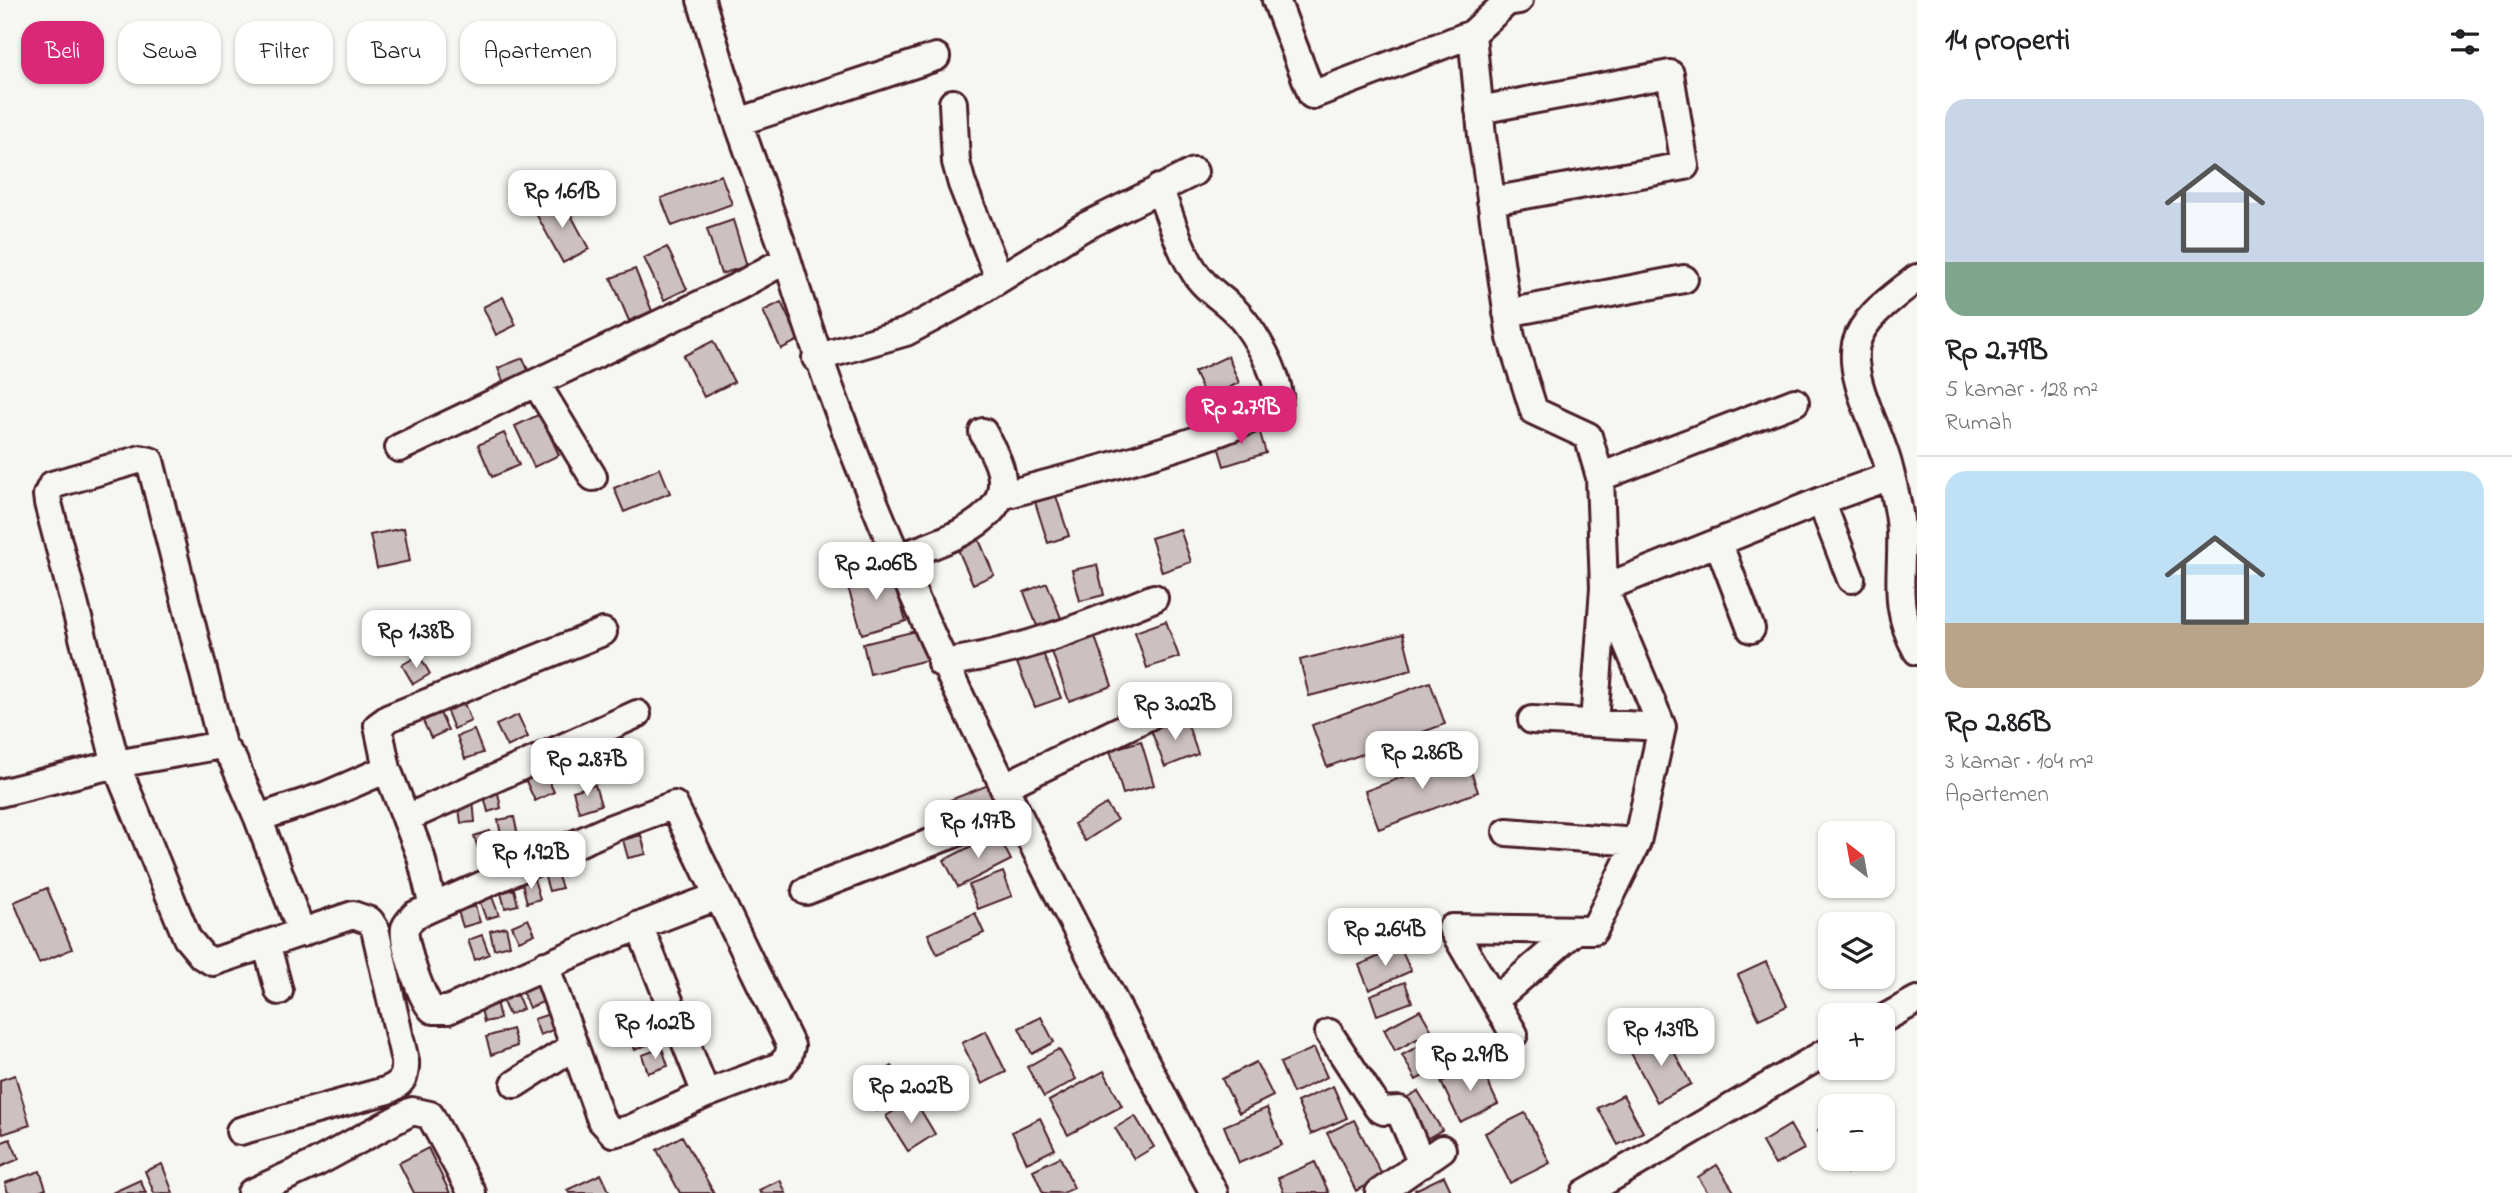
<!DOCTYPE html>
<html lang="id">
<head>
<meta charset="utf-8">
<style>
  :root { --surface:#fff; --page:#f2f2f2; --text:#202124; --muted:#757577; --line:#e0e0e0; --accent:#db2777 }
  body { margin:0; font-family:"Indie Flower",sans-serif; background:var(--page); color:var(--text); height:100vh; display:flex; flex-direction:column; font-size:26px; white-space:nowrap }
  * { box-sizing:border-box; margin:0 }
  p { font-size:23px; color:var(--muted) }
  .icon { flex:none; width:38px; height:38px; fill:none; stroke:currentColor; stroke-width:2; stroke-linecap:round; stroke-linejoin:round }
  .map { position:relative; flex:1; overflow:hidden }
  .sheet { display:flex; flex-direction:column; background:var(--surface); width:595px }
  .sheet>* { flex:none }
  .banner { position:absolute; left:21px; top:21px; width:665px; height:63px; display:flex; gap:14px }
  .needle { width:46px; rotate:329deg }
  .controls { position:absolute; left:1818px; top:821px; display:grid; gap:14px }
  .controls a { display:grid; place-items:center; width:77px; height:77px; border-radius:14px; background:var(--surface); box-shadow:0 2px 5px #0004; font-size:35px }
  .price { position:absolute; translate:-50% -60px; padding:0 16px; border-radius:14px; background:#fff; color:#222; font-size:23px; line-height:46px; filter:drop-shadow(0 2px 4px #0008) }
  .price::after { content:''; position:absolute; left:50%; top:42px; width:21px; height:16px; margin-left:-10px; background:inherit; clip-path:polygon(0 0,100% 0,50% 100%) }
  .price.selected { background:var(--accent); color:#fff }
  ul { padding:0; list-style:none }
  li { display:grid; align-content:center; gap:14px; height:371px; padding:0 28px }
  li+li { border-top:2px solid var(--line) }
  li span { display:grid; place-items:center; height:217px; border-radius:21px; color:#555 }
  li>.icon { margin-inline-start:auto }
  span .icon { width:126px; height:126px; fill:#fffc; stroke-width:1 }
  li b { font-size:30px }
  h2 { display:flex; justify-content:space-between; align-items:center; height:84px; padding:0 28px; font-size:30px }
  .pill { padding:0 24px; border-radius:21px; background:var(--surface); box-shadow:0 2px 5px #0004; font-size:24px; line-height:63px }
  .pill.selected { background:var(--accent); color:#fff }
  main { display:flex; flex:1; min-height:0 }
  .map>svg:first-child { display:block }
  .building { fill:#ccc1c0; stroke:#4a1f2b; stroke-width:2 }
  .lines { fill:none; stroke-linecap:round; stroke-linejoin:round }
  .street-casing { stroke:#4a1f2b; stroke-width:32 }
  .street { stroke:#f6f6f2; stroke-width:26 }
</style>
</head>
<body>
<main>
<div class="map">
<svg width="1917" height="1193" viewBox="0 0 1917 1193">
  <rect width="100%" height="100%" fill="#f6f6f2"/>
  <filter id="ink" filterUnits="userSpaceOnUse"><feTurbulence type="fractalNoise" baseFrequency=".0143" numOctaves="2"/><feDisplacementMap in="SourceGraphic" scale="14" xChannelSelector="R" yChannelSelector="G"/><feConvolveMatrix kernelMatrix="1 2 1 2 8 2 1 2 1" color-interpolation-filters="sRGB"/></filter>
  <g filter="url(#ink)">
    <!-- building -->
    <path class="building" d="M721 175 732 204 672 226 661 198Z
      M562 198 589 249 563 263 535 212Z
      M733 220 747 266 721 274 707 229Z
      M667 247 687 289 664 300 644 258Z
      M635 269 652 311 629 321 611 278Z
      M503 297 516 325 496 335 483 307Z
      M781 302 799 340 781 349 763 311Z
      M713 341 734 382 704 397 683 356Z
      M1228 356 1239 383 1206 398 1194 372Z
      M523 358 530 375 505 386 498 368Z
      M1247 392 1255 416 1220 428 1212 405Z
      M540 414 559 455 534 467 515 426Z
      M1258 426 1266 453 1224 466 1216 439Z
      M504 433 519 465 492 477 478 445Z
      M660 468 670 493 624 512 614 488Z
      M1056 496 1069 536 1048 543 1035 502Z
      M404 528 410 561 377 568 370 535Z
      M1180 529 1191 562 1162 572 1151 538Z
      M977 535 994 575 973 584 956 545Z
      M1097 565 1104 595 1080 601 1072 570Z
      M891 571 906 621 862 634 847 584Z
      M1047 583 1061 618 1037 626 1024 592Z
      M1166 621 1179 657 1147 668 1135 632Z
      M920 630 927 660 870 674 863 644Z
      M1094 634 1112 686 1069 701 1051 649Z
      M1403 634 1412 670 1309 696 1300 660Z
      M1043 653 1061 698 1035 707 1017 663Z
      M419 655 430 674 413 684 402 665Z
      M1430 682 1445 724 1327 767 1312 725Z
      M463 701 471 721 454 729 446 709Z
      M440 713 448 730 431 738 423 721Z
      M518 715 528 737 507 747 496 725Z
      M1185 717 1198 754 1165 767 1151 730Z
      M474 730 483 753 465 759 457 736Z
      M1141 741 1154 785 1123 794 1110 750Z
      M1465 754 1478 792 1379 829 1365 791Z
      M544 770 554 792 535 801 525 779Z
      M991 784 997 801 956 817 950 800Z
      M595 785 601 805 579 812 573 791Z
      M498 793 501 808 488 812 484 796Z
      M473 799 475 822 461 823 458 801Z
      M1106 804 1117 820 1085 841 1074 824Z
      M514 817 518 836 502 839 498 820Z
      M490 831 496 851 480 855 474 836Z
      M997 833 1011 860 958 887 944 860Z
      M641 835 646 854 628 858 623 840Z
      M556 871 562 888 549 891 544 874Z
      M1003 872 1012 896 978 909 969 885Z
      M534 879 540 899 527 903 522 883Z
      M47 888 72 949 39 963 14 902Z
      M514 889 518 905 505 908 501 893Z
      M492 897 499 915 486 919 480 902Z
      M475 906 480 922 463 927 458 911Z
      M975 913 984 933 937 954 928 934Z
      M528 919 535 934 519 941 512 926Z
      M506 927 510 945 494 949 490 931Z
      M482 935 489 954 475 960 468 940Z
      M1400 947 1411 971 1369 990 1359 965Z
      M1766 962 1787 1006 1759 1019 1738 975Z
      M1405 982 1412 1002 1377 1015 1370 995Z
      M538 986 545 1001 529 1008 523 993Z
      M517 994 523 1009 509 1015 502 1000Z
      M496 1001 500 1019 484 1022 480 1004Z
      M1420 1010 1432 1031 1395 1051 1384 1029Z
      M552 1013 558 1028 540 1035 534 1019Z
      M1041 1017 1054 1042 1032 1054 1019 1028Z
      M649 1027 656 1041 635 1050 629 1036Z
      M512 1029 517 1046 491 1055 486 1037Z
      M986 1031 1006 1072 982 1084 962 1043Z
      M1439 1035 1453 1060 1416 1080 1402 1055Z
      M1665 1035 1691 1084 1657 1102 1631 1053Z
      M662 1048 668 1066 648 1073 642 1055Z
      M1314 1048 1327 1077 1293 1093 1280 1063Z
      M1059 1049 1076 1079 1044 1097 1027 1067Z
      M1256 1062 1273 1096 1239 1113 1222 1079Z
      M1479 1064 1498 1104 1460 1122 1441 1082Z
      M892 1066 908 1091 877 1111 861 1085Z
      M1104 1071 1122 1106 1068 1135 1049 1101Z
      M15 1075 30 1125 3 1134 0 1124V1080Z
      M1333 1086 1347 1118 1311 1134 1297 1102Z
      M1418 1091 1442 1130 1426 1139 1402 1100Z
      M1623 1095 1643 1132 1618 1145 1598 1108Z
      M914 1099 935 1134 908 1151 886 1116Z
      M1267 1108 1282 1145 1239 1163 1224 1126Z
      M1525 1113 1550 1163 1510 1183 1485 1133Z
      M1135 1116 1154 1147 1134 1159 1115 1128Z
      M1040 1118 1055 1149 1027 1163 1012 1132Z
      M1354 1120 1383 1177 1356 1191 1327 1133Z
      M1830 1123V1149L1818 1131Z
      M1790 1125 1804 1149 1775 1165 1762 1142Z
      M682 1136 714 1193H680L657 1150Z
      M10 1139 19 1159 0 1167V1143Z
      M428 1148 450 1193H414L399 1163Z
      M1060 1157 1074 1188 1063 1193H1043L1033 1170Z
      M1837 1158H1868L1847 1173Z
      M1315 1162 1329 1193H1284L1278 1178Z
      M162 1164 173 1193H154L145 1171Z
      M1717 1165 1735 1193H1708L1698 1177Z
      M40 1171 46 1189 35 1193H8L5 1183Z
      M601 1174 610 1193H569L567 1190Z
      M1444 1176 1452 1193H1417L1415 1190Z
      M140 1180 146 1193H112Z
      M780 1180 786 1193H760L759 1190Z"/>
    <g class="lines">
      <!-- street casing -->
      <g class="street-casing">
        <path id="street" d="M1276 0 1312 95 1472 34
          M1519 0 1507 2 1472 34 1482 136 1511 338 1534 411 1588 436 1600 477
          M953 103 956 162 962 184 999 278
          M1479 110 1670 74 1685 166 1491 201
          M738 122 936 57
          M787 259C858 495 966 716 1079 934 1124 1020 1168 1107 1214 1193
          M1917 278C1896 295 1863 316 1856 344 1848 380 1881 433 1889 468 1894 488 1900 510 1901 531 1903 577 1892 606 1917 651
          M1507 313 1684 279
          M816 358 906 332 964 301 1082 228 1194 172
          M536 383 593 477
          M399 448 739 286 787 259 738 122 701 0
          M1001 496C1035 486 1284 426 1279 396 1276 370 1256 335 1239 315 1225 299 1205 290 1194 271 1178 246 1170 215 1159 188
          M1718 542 1751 629
          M896 558C928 547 1002 526 1002 484 1003 466 991 448 983 432
          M1851 579 1821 501 1891 476
          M941 663C1014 654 1086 626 1154 598
          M1532 720 1662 727 1604 588 1821 501
          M1594 723 1604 588 1600 477 1795 402
          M222 745 150 461 141 459 52 485 47 495 48 503 116 764 187 938 202 956 213 962 353 915 370 921 375 929 405 1061C406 1078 401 1085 385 1091L240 1131
          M1003 787 1149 716
          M0 793 116 764 222 745 233 760 258 818 327 795 387 769
          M258 818 302 933
          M407 818 637 714
          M1507 832 1637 842 1662 727
          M806 891 1015 810
          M433 907 421 857 387 769 378 726 389 718 603 632
          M639 925 706 1094
          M267 946 279 991
          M545 965 601 1120 613 1133 630 1129 706 1094 780 1066 788 1057 791 1046 674 805 612 828 415 915C411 919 407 923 405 928 402 942 422 1002 433 1010H448C536 969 624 930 716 897
          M1495 1000 1576 930
          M1883 1019 1917 1000
          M1329 1033 1378 1108 1384 1111 1399 1110 1422 1164
          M1514 1034 1452 928 1594 930 1637 842
          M515 1084 574 1046
          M251 1193 316 1163 412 1111 430 1115 472 1193
          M1379 1193 1442 1149
          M1585 1193 1830 1050"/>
      </g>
      <!-- street -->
      <use href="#street" class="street"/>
    </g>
  </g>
</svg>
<div class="controls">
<a><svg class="needle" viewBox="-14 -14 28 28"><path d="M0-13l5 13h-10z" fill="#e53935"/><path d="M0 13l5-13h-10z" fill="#757577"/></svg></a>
<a><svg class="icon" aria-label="layers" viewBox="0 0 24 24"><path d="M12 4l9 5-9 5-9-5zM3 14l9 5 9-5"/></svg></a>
<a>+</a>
<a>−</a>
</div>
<b class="price" style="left:562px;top:230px">Rp 1.61B</b>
<b class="price selected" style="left:1241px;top:446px">Rp 2.79B</b>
<b class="price" style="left:876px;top:602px">Rp 2.06B</b>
<b class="price" style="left:416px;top:670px">Rp 1.38B</b>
<b class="price" style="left:1175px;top:742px">Rp 3.02B</b>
<b class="price" style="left:1422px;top:791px">Rp 2.86B</b>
<b class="price" style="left:587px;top:798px">Rp 2.87B</b>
<b class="price" style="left:978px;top:860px">Rp 1.97B</b>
<b class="price" style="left:531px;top:891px">Rp 1.92B</b>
<b class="price" style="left:1385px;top:968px">Rp 2.64B</b>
<b class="price" style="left:655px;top:1061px">Rp 1.02B</b>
<b class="price" style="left:1661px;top:1068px">Rp 1.39B</b>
<b class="price" style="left:1470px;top:1093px">Rp 2.91B</b>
<b class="price" style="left:911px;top:1125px">Rp 2.02B</b>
<div class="banner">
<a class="pill selected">Beli</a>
<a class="pill">Sewa</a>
<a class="pill">Filter</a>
<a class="pill">Baru</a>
<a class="pill">Apartemen</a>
</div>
</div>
<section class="sheet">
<h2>14 properti<svg class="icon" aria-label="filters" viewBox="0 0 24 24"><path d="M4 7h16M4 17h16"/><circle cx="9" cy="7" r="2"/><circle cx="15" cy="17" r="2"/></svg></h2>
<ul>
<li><span style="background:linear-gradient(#c9d6e8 75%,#7fa58c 0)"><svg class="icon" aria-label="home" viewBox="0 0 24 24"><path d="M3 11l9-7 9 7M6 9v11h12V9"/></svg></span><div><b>Rp 2.79B</b><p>5 kamar · 128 m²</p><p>Rumah</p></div></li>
<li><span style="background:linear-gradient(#bfe0f5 70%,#b9a48a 0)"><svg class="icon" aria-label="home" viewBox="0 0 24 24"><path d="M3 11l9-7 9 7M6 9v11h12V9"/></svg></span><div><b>Rp 2.86B</b><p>3 kamar · 104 m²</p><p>Apartemen</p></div></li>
</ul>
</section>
</main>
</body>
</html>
